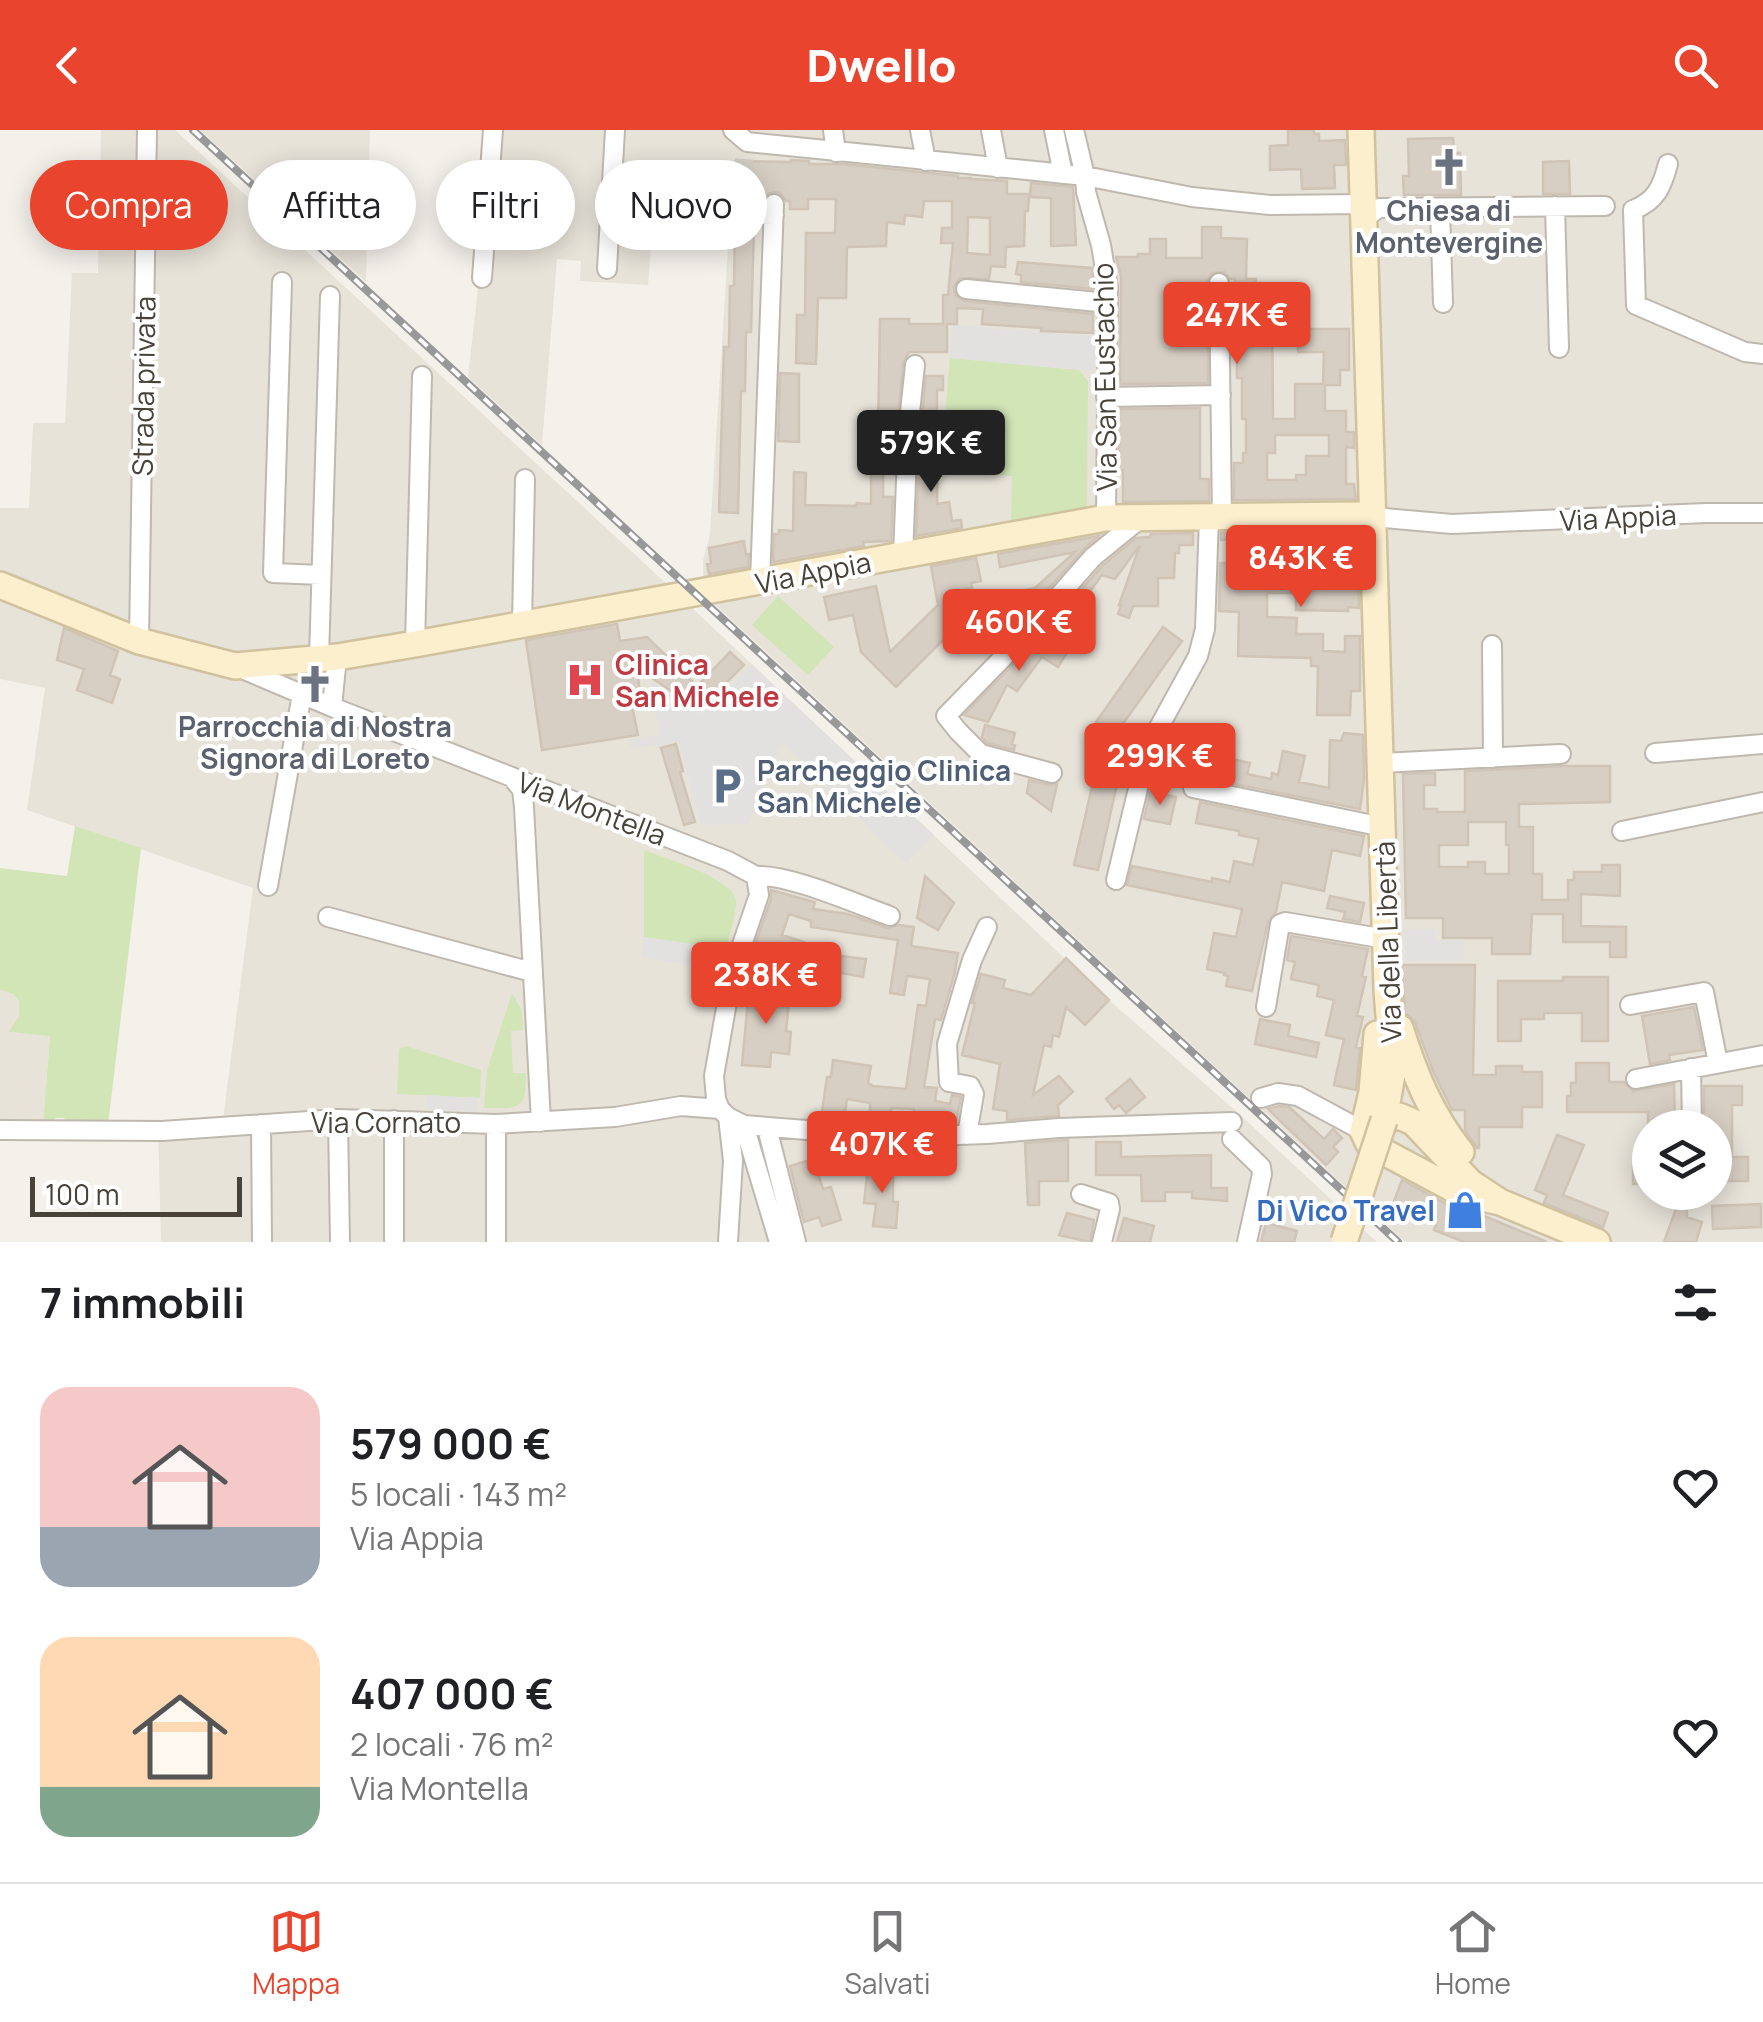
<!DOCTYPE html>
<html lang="it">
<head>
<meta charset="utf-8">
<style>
  :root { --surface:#fff; --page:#f6f6f6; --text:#202124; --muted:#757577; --line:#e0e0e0; --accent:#e9442d }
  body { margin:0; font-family:Manrope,sans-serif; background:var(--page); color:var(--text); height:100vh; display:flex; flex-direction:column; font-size:38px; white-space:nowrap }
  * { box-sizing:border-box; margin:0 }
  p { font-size:32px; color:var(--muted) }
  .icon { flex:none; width:55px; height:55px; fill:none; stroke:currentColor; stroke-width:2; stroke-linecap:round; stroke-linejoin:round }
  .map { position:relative; height:1112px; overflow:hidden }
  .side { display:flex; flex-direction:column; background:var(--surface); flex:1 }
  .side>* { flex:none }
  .top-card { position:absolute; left:30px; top:30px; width:1000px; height:90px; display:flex; gap:20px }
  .fabs { position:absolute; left:1632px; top:980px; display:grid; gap:20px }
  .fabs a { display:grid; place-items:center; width:100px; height:100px; border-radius:50%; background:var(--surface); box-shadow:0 5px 25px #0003; font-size:50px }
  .scale { position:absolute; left:30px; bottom:25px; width:212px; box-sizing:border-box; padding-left:10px; border:5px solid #484239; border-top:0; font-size:28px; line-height:35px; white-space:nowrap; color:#484239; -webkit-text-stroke:8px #fff; paint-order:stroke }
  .price { position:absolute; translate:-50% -85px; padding:0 22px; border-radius:10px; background:var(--accent); color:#fff; font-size:32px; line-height:65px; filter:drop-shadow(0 2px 5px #0008) }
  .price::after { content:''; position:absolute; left:50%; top:60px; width:30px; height:22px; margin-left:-15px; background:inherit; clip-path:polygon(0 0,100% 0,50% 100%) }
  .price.selected { background:#222; color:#fff }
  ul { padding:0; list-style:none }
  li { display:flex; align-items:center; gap:30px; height:250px; padding:0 40px }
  li span { display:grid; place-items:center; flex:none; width:280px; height:200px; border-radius:30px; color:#555 }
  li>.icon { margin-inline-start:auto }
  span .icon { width:120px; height:120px; fill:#fffc; stroke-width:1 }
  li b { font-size:42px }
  h2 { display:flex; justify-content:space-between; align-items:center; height:120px; padding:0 40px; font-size:42px }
  .tag { padding:0 35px; border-radius:45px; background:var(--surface); box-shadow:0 5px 25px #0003; font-size:35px; line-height:90px }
  .tag.selected { background:var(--accent); color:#fff }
  header { display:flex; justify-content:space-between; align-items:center; height:130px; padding:0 40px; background:var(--accent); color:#fff; font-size:45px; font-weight:800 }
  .tab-bar { display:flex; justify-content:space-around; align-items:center; height:140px; border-top:2px solid var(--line); background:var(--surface); font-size:28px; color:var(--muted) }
  .tab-bar a { display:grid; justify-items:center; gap:5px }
  .tab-bar .selected { color:var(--accent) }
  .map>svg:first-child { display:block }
  .residential { fill:#e8e3d9; fill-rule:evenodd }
  .green { fill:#d1e5b7 }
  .parking { fill:#e3e1df }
  .building { fill:#d8cfc4; stroke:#cfc4b5; stroke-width:2.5; fill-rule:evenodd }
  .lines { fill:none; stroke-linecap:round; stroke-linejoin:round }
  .street-tunnel { stroke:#d2cec7; stroke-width:18; stroke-dasharray:18 9; stroke-linecap:butt }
  .street-casing { stroke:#bfb8ae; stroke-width:22 }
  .secondary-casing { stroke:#d0c29e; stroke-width:30 }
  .street { stroke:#fff; stroke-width:18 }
  .secondary { stroke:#fbefce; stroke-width:25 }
  .rail-casing { stroke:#989898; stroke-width:8 }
  .rail { stroke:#fff; stroke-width:4; stroke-dasharray:11; stroke-linecap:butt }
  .secondary-bridge-casing { stroke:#d0c29e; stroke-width:30; stroke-linecap:butt }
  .secondary-bridge { stroke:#fbefce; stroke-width:25 }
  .labels { text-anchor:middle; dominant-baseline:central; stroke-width:8; stroke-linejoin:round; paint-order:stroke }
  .worship-label { font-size:28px; font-weight:bold; fill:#5b616d; stroke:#fff }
  .street-label { font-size:28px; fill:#484239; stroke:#fff }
  .health-label { font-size:28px; font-weight:bold; fill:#be3a42; stroke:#fff; text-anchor:start }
  .service-label { font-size:28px; font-weight:bold; fill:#4e5e75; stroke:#fff; text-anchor:start }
  .shop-label { font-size:28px; font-weight:bold; fill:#366cbe; stroke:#fff; text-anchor:end }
</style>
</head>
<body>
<header><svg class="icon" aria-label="back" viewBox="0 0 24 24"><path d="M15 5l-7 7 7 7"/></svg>Dwello<svg class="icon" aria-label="search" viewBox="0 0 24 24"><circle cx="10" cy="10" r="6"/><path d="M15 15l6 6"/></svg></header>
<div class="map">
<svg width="1763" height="1112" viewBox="0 0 1763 1112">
  <rect width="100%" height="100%" fill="#f4f1eb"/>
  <!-- residential -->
  <path class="residential" d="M101 0H175L656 444 1109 870 1237 982 1377 1112H161L158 995 223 989 253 758 27 680 45 558 0 549V378H29L33 293H65L72 143H98Z
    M200 0H370L366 152Z
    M489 0H1763V1112H1405L697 458 703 449V431L710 404 730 86 705 85 701 116 676 114 678 61 656 58 648 155 580 151 581 131 557 129 542 315 468 247 478 158ZM1650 998H1715V1062H1650Z
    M0 860 13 864 19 871V886L10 902 50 905 43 994 0 993Z"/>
  <!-- green -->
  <path class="green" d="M950 228 1079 240 1088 251 1087 379 1011 392 1012 346 940 341Z
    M778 466 834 517 808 545 752 495Z
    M75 696 141 718 108 995H74L63 988H56L49 993 43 994 50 906 9 902 19 886V871L13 864 0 860V738L67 746Z
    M644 720C664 728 733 748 736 770 737 782 729 806 726 819L644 807Z
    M512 863 522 881 523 900 511 901 513 943H526C526 982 519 978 484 978L487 940Z
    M406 916 481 940 480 968 397 964 399 919Z"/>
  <!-- parking -->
  <path class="parking" d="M953 195 1097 207 1094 241 950 228Z
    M752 535 934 705 906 734 783 612 749 694 700 695 679 612 630 619 629 610 659 604 650 550 700 584Z
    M1405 799H1435L1436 810H1464V830L1405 831Z
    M643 807 736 820 728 842 642 827Z
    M427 965 477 968V982L426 980Z"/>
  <!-- building -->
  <path class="building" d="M1288 0H1314V4H1319V11L1345 10 1346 35H1334L1335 58 1302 59 1301 39 1270 40V16L1288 15Z
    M1453 8 1454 23H1460L1461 65H1404L1403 46H1409L1408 9Z
    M791 30 809 31V34H843L958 46V48H971V49L1007 51V64H1029L1028 81H1025L1024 116 1006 117 1005 137 991 136 989 149 960 148 954 157 955 165 965 171 1093 184V203L1041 201 1042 198 982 194 983 179 957 178V194H947V222H909L903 233 894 340H883V367H893L891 411 863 412 864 416 773 432 774 404H779V400L793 401 794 342 806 343 805 375 856 376 857 373 871 374V302H878L880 189H909V194H943V165H948L953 113H941L942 98H952V71H924L922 87 905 85 904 94 887 92 886 116 847 117 846 168H818L816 234 796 233 797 185H805L806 103H835L836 69H808V79H790V71H786L780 63 774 62 766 65H754L749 57 739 55V31L791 32ZM968 87 990 88V125L967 123Z
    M1569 31 1570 64H1543V32Z
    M1031 53 1073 57 1076 115 1051 116V68L1030 67Z
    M735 96 754 97 751 202H746L745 261H741L738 383 719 382 724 217H729L730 156H734Z
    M1202 97H1221V108L1247 109 1246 149H1256V160H1272L1273 289H1295V254H1323L1324 222H1298V199H1349V240H1340V255H1325V281H1346V302H1354V318L1346 317V354H1354L1356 369 1234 370V333H1243V323H1246V289H1242V248H1237V213H1232V200H1234L1235 149H1230L1224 142 1212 143 1207 152 1208 253 1120 254 1121 147 1116 127H1138V124H1150V109H1166V128H1202ZM1275 305H1329V326H1306V345H1296V350H1267V323H1275Z
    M1018 132 1092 138 1094 159 1021 152V145L1016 144Z
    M780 243 799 244V312L778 311Z
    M926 246H943V260H937V287H922Z
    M1200 278V349H1209V371L1123 372V340H1119V279Z
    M920 312H938L937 374 949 372 952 391 961 390 962 398 916 406Z
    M1357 401 1359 478 1348 477V481L1296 480V463H1267V487L1297 488 1296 504H1323V521L1345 522V506H1360V561H1351L1350 585H1317L1318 536H1311V528L1238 526 1239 482 1219 481 1220 433H1235V444H1260V436H1276V444L1297 445V430H1310V408L1221 410V403ZM1349 421 1347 456 1326 455V422Z
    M1193 403V415H1179V423H1175L1174 448H1158V476H1133L1129 488 1118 484 1121 475H1119L1140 415 1115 449 1102 445 1082 472 1092 479 1082 493 1063 480 1102 436 1136 408 1150 407 1151 404Z
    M1099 406 1084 419 1018 493 1012 463 1035 458 1075 422 1000 437 998 424Z
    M744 411 746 425 749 424 748 437 709 444 707 434 711 433 709 418Z
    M976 428 981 451 971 453 972 458 962 460 967 486 896 557 861 522 853 485 829 490 824 467 876 456 890 522 938 475 931 436Z
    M617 494 620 511 647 507 697 556 730 522 744 535 699 580 637 538 640 563 630 566 638 605 542 620 526 510Z
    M1163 497 1182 511 1115 605 1096 592Z
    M64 498 118 521 110 545 120 549 112 573 77 560 84 539 57 530Z
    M1044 502 1070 518 1058 537 1042 527 1017 561 1007 555 988 592 964 585Z
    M985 595 1015 603 1012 614 1015 615 1014 620 987 613 982 607Z
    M1344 603 1363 605 1364 649 1360 679 1194 646 1199 622 1250 633 1247 644 1271 649 1272 643 1278 645 1283 621 1305 626 1299 652 1329 658 1330 610 1341 611Z
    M676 614 683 641 680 642 695 692 684 695 661 618Z
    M1100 622 1123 627 1098 740 1074 735Z
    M1565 636H1610V672L1519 674V697H1533V744H1542V770H1568V750H1574V742H1602V735H1620V766L1581 764V796L1626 797V827H1610V812H1563V784H1532L1530 824H1492V808H1443V788H1406L1403 644 1435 643V655H1424V679H1437V682H1465V641ZM1468 692H1506V715H1509V744H1485V732H1468V737H1439V715H1468Z
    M1029 650 1049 655 1057 654 1051 681 1027 663Z
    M1150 662 1176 667 1170 694 1144 689Z
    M1200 672 1364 706 1360 726 1332 720 1324 761 1282 752 1276 782 1268 792 1252 861 1226 856 1228 846 1224 845 1225 843 1207 839 1214 803 1236 807 1242 779 1127 755 1132 736 1212 752V748L1230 752 1234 731 1253 735 1259 709 1239 705V701L1196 693Z
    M925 746 954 773 938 800 917 788Z
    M771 760 815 772 813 779 848 784 887 798 899 795 914 797 911 816 958 823 955 842 941 890 935 889 924 957 937 958 935 971 950 974 952 965 961 967 956 992 913 994 914 979 891 978 892 994 870 992V973L847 969 844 990 821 989 827 947H831L833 930 871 936 868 953 873 956 906 959 918 875 926 876 930 849 907 846 904 865 890 863 898 810 811 797V791L789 784 782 805 804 812 801 821 866 829 863 847 751 826 771 769Z
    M1330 766 1364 773 1360 792 1343 789 1345 782 1327 778Z
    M1291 806 1368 819 1362 846 1366 847 1357 886 1363 887 1356 917 1360 918 1356 960 1334 955 1344 909 1326 905 1334 870 1317 866 1319 855 1291 849 1295 832 1287 830Z
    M1066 828 1109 870 1085 895 1066 877 1059 907 1053 905 1051 917 1044 915 1033 965 1059 946 1073 962 1058 975 1059 986 1007 990V981L993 979 1000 934 962 925 975 873H972L981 844 1005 850 1003 858 1031 865Z
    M1402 835H1475L1473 945H1496V936H1522V942H1542V977H1522V997H1479V1018H1477L1465 1000V980H1452L1433 941 1415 892 1405 883Z
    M1563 847H1608V911H1582V883H1544V889H1521V911H1498V851H1563Z
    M749 859 790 863 786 901 791 902 789 924 771 922 770 937 742 935Z
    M1694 877 1703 920 1669 925 1670 930 1650 934 1642 886Z
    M1260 889 1290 895 1288 906 1319 913 1316 927 1255 914Z
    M1576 933H1609V952H1624L1633 961 1674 954 1675 998H1648V982H1567V966H1571V953H1576Z
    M1130 949 1145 967 1126 983 1119 975 1114 979 1106 969Z
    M1704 956H1742V975H1732V1027H1748V1051H1715V998H1704Z
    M1279 976 1289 977 1324 1009 1333 999 1342 1008 1333 1017 1338 1022 1326 1035 1268 979Z
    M1557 1005 1584 1015 1563 1065 1608 1083 1603 1097 1544 1073 1547 1065 1535 1060Z
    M1068 1010V1051H1039V1075H1028L1025 1013Z
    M1096 1012H1121V1027L1211 1025V1058H1227V1071L1192 1068V1062H1165V1071H1142L1141 1045H1096Z
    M813 1029 823 1059 831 1057 841 1090 822 1096 819 1087 804 1092 790 1036Z
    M1633 1033H1650V1054H1633Z
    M868 1036 893 1039V1072H898L896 1098 873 1096 876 1074 864 1073Z
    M1402 1050 1454 1078 1477 1083 1547 1112H1464L1434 1100 1437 1092 1393 1074Z
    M1682 1062H1687V1087L1702 1092 1696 1112H1664Z
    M1761 1074V1097L1713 1099 1712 1076Z
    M1067 1083 1094 1090 1090 1112 1059 1105Z
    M1124 1088 1154 1096 1150 1112H1117Z
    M1266 1093 1297 1101 1294 1112H1261Z"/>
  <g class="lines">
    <!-- street-tunnel -->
    <path class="street-tunnel" d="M742 67 744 29"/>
    <!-- street casing -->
    <g class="street-casing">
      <path id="street" d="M733 0 747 12 1085 46 1192 67 1270 75 1363 74
        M833 0 836 22
        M920 0 926 31
        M991 0 998 38
        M1054 0 1063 44
        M1074 0 1085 46 1086 62 1101 115 1108 157 1106 388
        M1668 34C1662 57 1656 71 1633 80L1636 175 1745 222 1763 224
        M742 67V84L774 85
        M1555 76 1559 218
        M1440 78 1443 173
        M1363 89 1379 78 1605 76
        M607 139 615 0
        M482 148 493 0
        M282 152 273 443 321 445
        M1219 153 1222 388
        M966 159 1108 173
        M1106 267 1221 265
        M1373 387 1452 394 1706 383H1763
        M903 426 908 301 915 235
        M760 452 774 74
        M522 494 525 349
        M139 511 147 0
        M415 514 422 246
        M1492 515 1493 628
        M319 528 330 166
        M240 538 332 577 728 731 756 746 759 765 732 844 714 946 716 969 720 979
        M332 577 337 527
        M1655 623 1763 614
        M1381 633 1561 624
        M1052 643 981 624 958 601 946 586 1020 510 1093 427 1141 388
        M512 647 522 660 524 677 541 992
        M1193 658 1383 697
        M1622 701 1763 672
        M756 746C789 744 856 774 890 786
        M1116 750 1143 638 1153 608 1198 526 1205 499 1209 388
        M268 756 302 564
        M328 787 532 842
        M1630 875 1704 862 1718 933
        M1266 877 1280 794 1285 792 1386 809
        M1691 938 1692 998
        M1636 949 1763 925
        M1261 968 1278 963 1298 966 1363 1001
        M728 987 733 1031 728 1112
        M338 989 340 1112
        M394 990V1109
        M261 994 262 1112
        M744 995 779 1112
        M767 998 796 1112
        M0 1000 162 1001 338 989 496 994 615 987 681 976 720 979 728 987 744 995 896 1007 987 1004 1059 998 1232 992
        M967 1005 974 964 970 956 949 952 947 914 972 830 987 797
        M1232 1009 1261 1037 1262 1044 1247 1112
        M1081 1064 1109 1073 1110 1079 1102 1112
        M496 1112V994"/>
    </g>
    <!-- secondary casing -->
    <g class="secondary-casing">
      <path id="secondary" d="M1361 0 1387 860 1393 939 1384 990 1399 986 1413 992 1471 1053 1500 1072
        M0 455 139 511 235 536 337 527 415 514 1106 388 1357 385 1373 387
        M1400 898C1414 943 1431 985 1461 1022
        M1377 904 1372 962 1363 1001 1369 1014 1461 1063 1500 1072 1597 1112"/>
    </g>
    <!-- street -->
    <use href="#street" class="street"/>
    <!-- secondary -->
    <use href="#secondary" class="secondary"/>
    <!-- rail casing -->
    <g class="rail-casing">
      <path id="rail" d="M193 0 1398 1112"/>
    </g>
    <!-- rail -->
    <use href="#rail" class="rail"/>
    <!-- secondary-bridge casing -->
    <g class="secondary-bridge-casing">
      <path id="secondary-bridge" d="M1344 1112 1384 990"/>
    </g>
    <!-- secondary-bridge -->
    <use href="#secondary-bridge" class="secondary-bridge"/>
  </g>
  <!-- icons -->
  <defs>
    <g id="church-bare" transform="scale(3)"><path d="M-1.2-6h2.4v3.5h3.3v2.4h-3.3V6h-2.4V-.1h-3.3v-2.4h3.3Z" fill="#6b7280" stroke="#fff" stroke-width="2.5" paint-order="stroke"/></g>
    <g id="hospital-bare" transform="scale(3)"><path d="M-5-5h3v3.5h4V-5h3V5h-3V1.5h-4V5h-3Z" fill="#e0444e" stroke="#fff" stroke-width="2.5" paint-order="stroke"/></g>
    <g id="parking-bare" transform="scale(3)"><path d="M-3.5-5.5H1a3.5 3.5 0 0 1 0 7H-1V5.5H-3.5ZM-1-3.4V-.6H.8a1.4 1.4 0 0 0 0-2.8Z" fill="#5c6f8a" stroke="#fff" stroke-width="2.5" paint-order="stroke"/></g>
    <g id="shop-bare" transform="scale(3)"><path d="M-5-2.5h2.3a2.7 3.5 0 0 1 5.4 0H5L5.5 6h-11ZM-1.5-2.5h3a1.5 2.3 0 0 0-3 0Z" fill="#3f7fe0" stroke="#fff" stroke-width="2.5" paint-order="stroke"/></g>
  </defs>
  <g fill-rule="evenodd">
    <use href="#church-bare" x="1449" y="37"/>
    <use href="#hospital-bare" x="585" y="550"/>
    <use href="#church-bare" x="315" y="554"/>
    <use href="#parking-bare" x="727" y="656"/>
    <use href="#shop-bare" x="1465" y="1080"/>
  </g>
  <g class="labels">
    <!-- worship labels -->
    <g class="worship-label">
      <text x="1449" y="80">Chiesa di<tspan x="1449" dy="32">Montevergine</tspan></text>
      <text x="315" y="596">Parrocchia di Nostra<tspan x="315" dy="32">Signora di Loreto</tspan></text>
    </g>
    <!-- street labels -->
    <g class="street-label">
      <text transform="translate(1104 247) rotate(-91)">Via San Eustachio</text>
      <text transform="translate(143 256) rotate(-89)">Strada privata</text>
      <text transform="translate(1618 387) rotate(-3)">Via Appia</text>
      <text transform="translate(813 442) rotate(-11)">Via Appia</text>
      <text transform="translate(592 678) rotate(21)">Via Montella</text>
      <text transform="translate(1387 812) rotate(-92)">Via della Libertà</text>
      <text x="386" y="992">Via Cornato</text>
    </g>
    <!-- health labels -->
    <g class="health-label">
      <text x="615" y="534">Clinica<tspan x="615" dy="32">San Michele</tspan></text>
    </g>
    <!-- service labels -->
    <g class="service-label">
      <text x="757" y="640">Parcheggio Clinica<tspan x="757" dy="32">San Michele</tspan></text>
    </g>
    <!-- shop labels -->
    <g class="shop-label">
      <text x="1435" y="1080">Di Vico Travel</text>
    </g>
  </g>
</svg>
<div class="fabs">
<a><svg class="icon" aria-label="layers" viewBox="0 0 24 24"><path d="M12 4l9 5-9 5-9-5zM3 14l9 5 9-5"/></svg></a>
</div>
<div class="scale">100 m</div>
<b class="price" style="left:1237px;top:237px">247K €</b>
<b class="price selected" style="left:931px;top:365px">579K €</b>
<b class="price" style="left:1301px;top:480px">843K €</b>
<b class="price" style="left:1019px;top:544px">460K €</b>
<b class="price" style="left:1160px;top:678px">299K €</b>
<b class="price" style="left:766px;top:897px">238K €</b>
<b class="price" style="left:882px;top:1066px">407K €</b>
<div class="top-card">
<a class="tag selected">Compra</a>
<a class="tag">Affitta</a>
<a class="tag">Filtri</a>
<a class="tag">Nuovo</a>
</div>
</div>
<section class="side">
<h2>7 immobili<svg class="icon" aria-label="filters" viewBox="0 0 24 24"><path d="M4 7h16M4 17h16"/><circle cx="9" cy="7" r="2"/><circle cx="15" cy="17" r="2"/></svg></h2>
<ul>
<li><span style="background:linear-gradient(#f6c9c9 70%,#9aa5b1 0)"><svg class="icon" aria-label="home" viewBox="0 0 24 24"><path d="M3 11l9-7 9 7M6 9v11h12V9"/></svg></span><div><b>579 000 €</b><p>5 locali · 143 m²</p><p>Via Appia</p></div><svg class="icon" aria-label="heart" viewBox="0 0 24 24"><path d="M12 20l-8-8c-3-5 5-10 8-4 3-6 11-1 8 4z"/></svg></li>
<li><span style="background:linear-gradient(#ffd9b3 75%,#7fa58c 0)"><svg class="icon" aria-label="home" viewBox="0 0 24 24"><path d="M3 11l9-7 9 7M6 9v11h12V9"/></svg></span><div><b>407 000 €</b><p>2 locali · 76 m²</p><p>Via Montella</p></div><svg class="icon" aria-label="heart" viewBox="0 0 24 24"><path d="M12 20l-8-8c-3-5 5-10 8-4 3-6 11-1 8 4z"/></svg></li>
</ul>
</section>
<nav class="tab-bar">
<a class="selected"><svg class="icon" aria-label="map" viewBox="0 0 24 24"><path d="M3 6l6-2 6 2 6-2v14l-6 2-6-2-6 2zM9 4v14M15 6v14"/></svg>Mappa</a>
<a><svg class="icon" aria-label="saved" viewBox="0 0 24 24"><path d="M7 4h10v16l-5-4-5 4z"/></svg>Salvati</a>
<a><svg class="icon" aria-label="home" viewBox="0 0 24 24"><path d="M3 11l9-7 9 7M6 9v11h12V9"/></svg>Home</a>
</nav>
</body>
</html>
